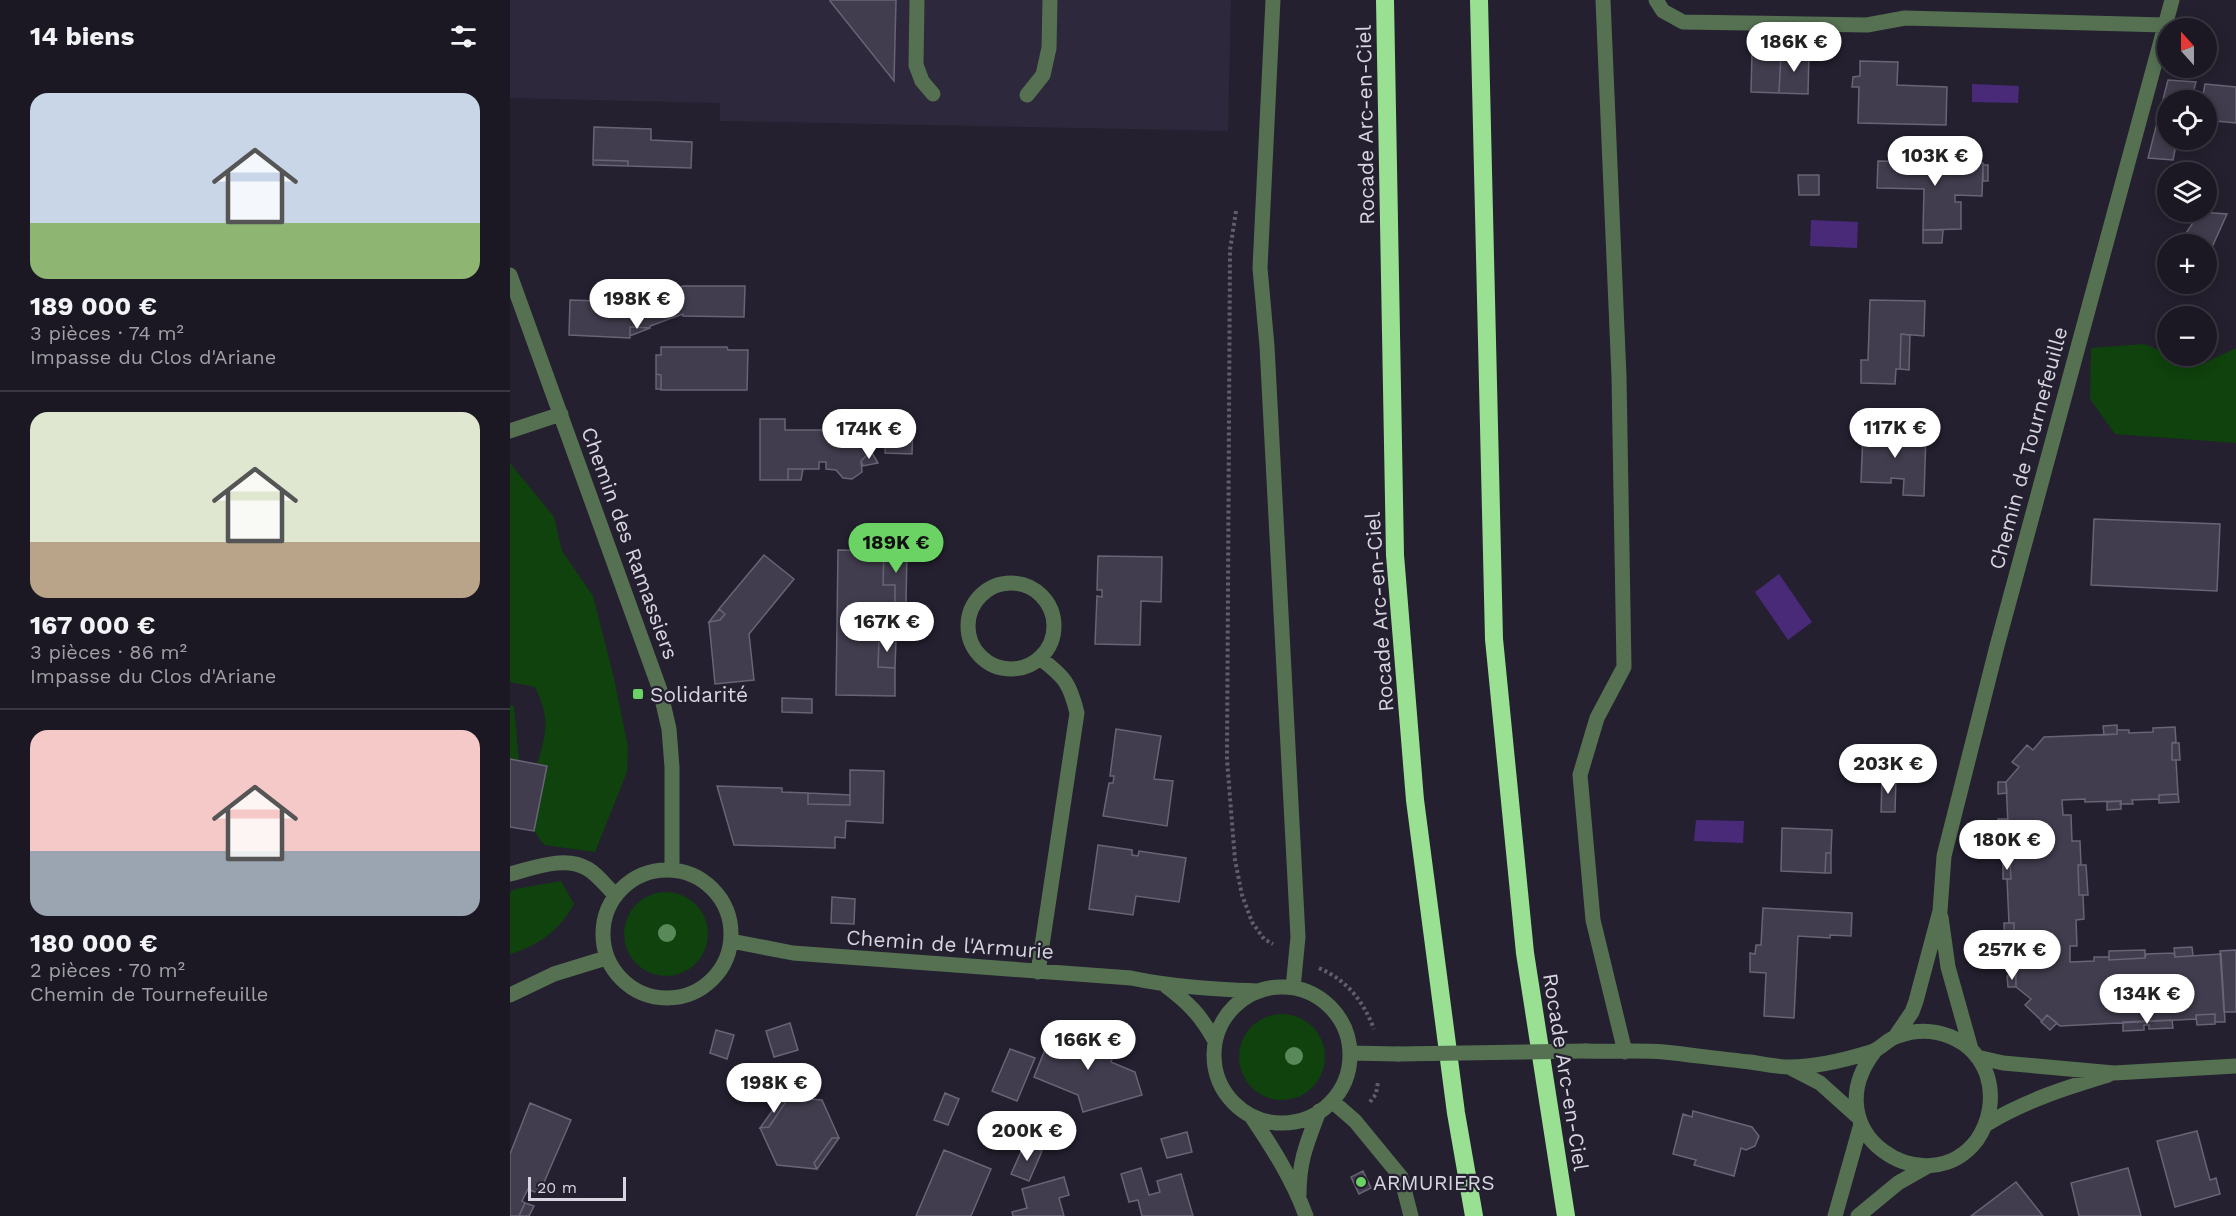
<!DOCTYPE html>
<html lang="fr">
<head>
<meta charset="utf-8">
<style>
  :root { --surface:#1b1823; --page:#282530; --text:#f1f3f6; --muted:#a0a0a6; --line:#393741; --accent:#6bd363 }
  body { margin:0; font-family:"Work Sans",sans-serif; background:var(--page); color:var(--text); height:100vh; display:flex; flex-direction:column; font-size:22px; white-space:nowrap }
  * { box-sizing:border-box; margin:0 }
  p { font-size:20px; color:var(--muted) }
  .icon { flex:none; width:33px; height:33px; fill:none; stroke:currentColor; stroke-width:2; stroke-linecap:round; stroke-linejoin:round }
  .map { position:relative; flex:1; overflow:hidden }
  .side { display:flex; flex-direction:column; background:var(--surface); width:510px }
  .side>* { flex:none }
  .needle { width:39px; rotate:339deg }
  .buttons { position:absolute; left:1647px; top:18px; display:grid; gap:12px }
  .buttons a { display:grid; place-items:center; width:60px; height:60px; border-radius:50%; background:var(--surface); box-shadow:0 3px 15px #0003,0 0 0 2px var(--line); font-size:30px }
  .scale { position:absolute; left:18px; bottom:15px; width:98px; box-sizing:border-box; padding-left:6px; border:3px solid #d7d5df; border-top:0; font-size:16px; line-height:21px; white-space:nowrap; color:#d7d5df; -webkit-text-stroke:4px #24202f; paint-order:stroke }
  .price { position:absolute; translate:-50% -51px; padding:0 14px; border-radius:21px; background:#fff; color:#222; font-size:20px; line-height:39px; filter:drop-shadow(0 2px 3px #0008) }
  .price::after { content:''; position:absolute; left:50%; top:36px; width:18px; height:14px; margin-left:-9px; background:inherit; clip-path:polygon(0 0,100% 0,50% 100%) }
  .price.on { background:var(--accent); color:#111 }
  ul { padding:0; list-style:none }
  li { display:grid; align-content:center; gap:12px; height:318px; padding:0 30px }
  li+li { border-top:2px solid var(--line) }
  li span { display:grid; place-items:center; height:186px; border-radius:18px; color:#555 }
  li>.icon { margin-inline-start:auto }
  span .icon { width:108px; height:108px; fill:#fffc; stroke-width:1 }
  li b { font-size:26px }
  h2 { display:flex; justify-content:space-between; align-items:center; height:72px; padding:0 30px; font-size:26px }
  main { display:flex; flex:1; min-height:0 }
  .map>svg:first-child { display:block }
  .built { fill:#2d283c }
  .green { fill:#0f420c }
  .water { fill:#482a79 }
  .building { fill:#423d4e; stroke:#686376; stroke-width:1.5 }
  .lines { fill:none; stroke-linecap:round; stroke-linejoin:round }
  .path { stroke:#615e6b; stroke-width:4; stroke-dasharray:3 3; stroke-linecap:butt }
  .minor { stroke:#557152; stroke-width:15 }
  .highway { stroke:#99e092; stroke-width:18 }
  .minor-bridge { stroke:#557152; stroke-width:15 }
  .tree { fill:#598959 }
  .poi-dot { fill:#6bd363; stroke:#24202f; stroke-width:2 }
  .labels { text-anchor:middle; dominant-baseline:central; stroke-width:4.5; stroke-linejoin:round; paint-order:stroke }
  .street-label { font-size:21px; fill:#d7d5df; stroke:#24202f }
  .poi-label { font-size:21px; fill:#d7d5df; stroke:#24202f; text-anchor:start }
</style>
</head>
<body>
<main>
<section class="side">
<h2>14 biens<svg class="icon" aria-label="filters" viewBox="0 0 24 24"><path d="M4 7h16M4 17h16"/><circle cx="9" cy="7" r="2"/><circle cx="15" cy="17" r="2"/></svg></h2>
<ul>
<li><span style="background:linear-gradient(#c9d6e8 70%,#8fb573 0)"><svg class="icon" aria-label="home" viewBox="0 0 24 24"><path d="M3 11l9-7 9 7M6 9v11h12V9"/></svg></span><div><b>189 000 €</b><p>3 pièces · 74 m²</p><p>Impasse du Clos d'Ariane</p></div></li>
<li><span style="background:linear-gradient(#dfe7d0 70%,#b9a48a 0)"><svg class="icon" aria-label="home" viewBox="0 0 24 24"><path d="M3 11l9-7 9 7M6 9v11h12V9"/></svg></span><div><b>167 000 €</b><p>3 pièces · 86 m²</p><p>Impasse du Clos d'Ariane</p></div></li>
<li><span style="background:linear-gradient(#f6c9c9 65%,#9aa5b1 0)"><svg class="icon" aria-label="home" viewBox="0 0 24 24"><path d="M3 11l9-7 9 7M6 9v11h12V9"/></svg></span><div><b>180 000 €</b><p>2 pièces · 70 m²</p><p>Chemin de Tournefeuille</p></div></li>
</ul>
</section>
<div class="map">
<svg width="1726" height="1216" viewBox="0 0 1726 1216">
  <rect width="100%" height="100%" fill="#24202f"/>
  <!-- built -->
  <path class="built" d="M0 0H721L718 131 210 121V103L0 98Z"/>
  <!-- green -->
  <path class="green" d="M1634 344 1657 353 1658 356H1663L1688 366 1726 348V443L1605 434 1580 399 1581 348Z
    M0 463 44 517 52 551 83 596 103 674 118 747 117 772 85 852 34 845 24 831 37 766 27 764C37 732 40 718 25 687L0 682Z
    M0 705 4 706 9 761 0 759Z
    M51 881 64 904C50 930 28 946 0 954V892L5 889Z
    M114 934a42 42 0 1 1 84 0a42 42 0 1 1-84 0Z
    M729 1057a43 43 0 1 1 86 0a43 43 0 1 1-86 0Z"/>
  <!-- water -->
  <path class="water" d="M1462 84 1509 86 1508 103 1462 102Z
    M1301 220 1348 222 1347 248 1300 246Z
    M1269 574 1302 622 1278 640 1245 592Z
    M1186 820 1234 821 1233 843 1184 841Z"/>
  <!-- building -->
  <path class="building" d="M320 0H386L384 81 320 1Z
    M1242 52 1271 53 1269 93 1241 92Z
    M1271 53H1299L1298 94 1269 93Z
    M1350 61 1388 62 1387 85 1437 87 1436 125 1348 123 1349 87H1342L1343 77 1350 76Z
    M1658 80 1686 82 1681 100H1658V140H1667L1663 160 1638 158Z
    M1695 84 1726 87V123L1696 120V100H1692Z
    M84 127 141 129V140L182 142 181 168 118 166V161L83 160Z
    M83 160 118 161V166L83 165Z
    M1368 161 1473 163 1472 196 1445 195V202H1451V229L1413 230 1414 189 1367 188Z
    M1473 165H1478V181H1473Z
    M1288 175H1309V195H1289Z
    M1690 212 1717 214 1698 256 1696 244H1684L1674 236Z
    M1413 230H1433L1432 243H1413Z
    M173 286H235L234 317 173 316V314L140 326V328L120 327V338L59 335 60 300 120 302 135 300Z
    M1360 300 1415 301 1414 336 1391 334 1390 369H1386L1385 384 1351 383V360H1358Z
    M120 327 140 328 120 336Z
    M1391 334 1400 335 1399 370 1390 369Z
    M151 347H217L218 350H238L237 390H151V375L146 374V355H151Z
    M146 374 151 375V389H146Z
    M250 419H275V430H361V451L351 461 352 472 342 479 333 478 326 470 316 469V462H309V469H278V480H250Z
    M376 421H403L402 454 375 453Z
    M1353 431 1416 433 1414 496 1393 495 1394 479 1381 478V483L1351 482Z
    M361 451 368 463 353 466 351 461Z
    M278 469H293L291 480H278Z
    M1584 519 1710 524 1707 591 1581 585Z
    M328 550 374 551 373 585H385V604H396L395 639H369L368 667 385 668V696L326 695Z
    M374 551H397L396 604H385V585H373Z
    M254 555 284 579 239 634 244 680 205 684 199 622 210 620 215 614 209 609Z
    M588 556 652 557 651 602 631 601 630 645 585 644 587 596 592 597V590H587Z
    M209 609 215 614 210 620 199 622Z
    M369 639H386L385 668 368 667Z
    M272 698 302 699V713L272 712Z
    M1607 725V734L1594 735 1593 726Z
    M1665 727 1666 742 1662 743V760H1666L1668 794 1649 795V799L1622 800 1623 804H1610L1611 801 1575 802V799L1552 800 1553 815H1561L1562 841H1570L1571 865H1568L1569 895H1573L1574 919 1566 920 1567 946H1560V962L1584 961V957H1599V960L1635 958 1636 954 1664 953 1665 957 1711 954 1715 1022H1705V1014L1686 1015V1019L1550 1026 1537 1015 1532 1021 1515 1005 1521 999 1506 987 1504 923H1499L1497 879H1501L1500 862H1496V846H1499L1496 782 1509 767 1502 762 1517 745 1523 750 1534 737 1607 734V730H1619V733L1643 732V728Z
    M606 729 651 736 644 779 663 781 657 826 593 816 599 783H603L604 776H600Z
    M1662 743H1669L1670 760H1662Z
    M0 759 37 766 24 831 0 827Z
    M340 770 374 771 373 823 336 821 335 838 325 837V848L224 845 207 786 272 788V792L298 793V804L340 805Z
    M1372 778H1386L1385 812H1371Z
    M1488 782H1496L1497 793 1488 794Z
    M298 793 340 795V805L298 804Z
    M1668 794 1669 802 1649 803V795Z
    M1611 801V809L1597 810V802Z
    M1488 819H1498L1499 846H1490Z
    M1272 828 1322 830 1321 853H1316L1315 873 1271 871Z
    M588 845 622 850V855L628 856 629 851 676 858 669 902 626 896 623 915 579 909Z
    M1316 853H1321V873H1315Z
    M1493 862H1500L1501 879H1493Z
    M1568 865H1576L1578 895H1569Z
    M322 897 345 899 344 924 321 923Z
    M1253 908 1342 913 1341 936 1320 935V938L1288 936 1284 1018 1254 1016 1256 973 1240 972V953L1245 954 1246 945H1251Z
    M1494 923H1504V949L1495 950Z
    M1682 947 1683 956 1665 957 1664 948Z
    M1635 950V958L1599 960V951Z
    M1726 950V1012H1714L1710 951Z
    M1506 975V987H1498L1497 976Z
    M1705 1014V1024L1687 1025 1686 1015Z
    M1537 1015 1547 1023 1540 1030 1531 1022Z
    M1662 1020 1663 1028 1639 1029V1025H1634V1030L1613 1031V1022Z
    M280 1023 288 1050 264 1057 256 1031Z
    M206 1030 224 1035 217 1059 200 1053Z
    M542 1032 571 1044 575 1036 610 1039 601 1062 625 1072 632 1095 573 1112 568 1095 524 1077Z
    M500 1049 525 1058 507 1101 482 1091Z
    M435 1093 449 1099 438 1125 424 1120Z
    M272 1097 275 1103 259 1127 250 1128Z
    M272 1097 312 1100 329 1138H322L304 1163 307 1169 267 1165 250 1128 259 1127 275 1103Z
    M20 1103 61 1120 29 1194 18 1189 12 1201 15 1203 9 1216H0V1154Z
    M1183 1111 1242 1127 1249 1136 1245 1146 1236 1150 1231 1148 1224 1176 1184 1165 1186 1160 1163 1154 1173 1114 1182 1117Z
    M1687 1131 1700 1180 1706 1178 1710 1194 1665 1207 1647 1141Z
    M677 1132 682 1152 657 1158 651 1139Z
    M322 1138H329L307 1169 304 1163Z
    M515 1143 532 1151 519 1181 501 1174Z
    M434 1150 481 1169 461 1216H406Z
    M631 1168 639 1195 650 1192 647 1181 671 1174 683 1216H632L628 1200 619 1202 611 1174Z
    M1618 1168 1631 1216H1569L1561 1183Z
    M853 1171 861 1188 849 1194 841 1177Z
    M554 1177 559 1195 549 1198 554 1216H503L502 1212 517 1208 512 1189Z
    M1506 1182 1533 1216H1461Z
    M15 1203 24 1206 19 1216H9Z"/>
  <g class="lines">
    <!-- path -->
    <path class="path" d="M726 211 720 250 717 760 725 860 732 895 742 922 754 939 763 944
      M809 968C838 981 853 1001 864 1029
      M860 1102 866 1094 868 1082"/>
    <!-- minor -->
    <path class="minor" d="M407 0 406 65 412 81 423 94
      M763 0 750 268 757 346 788 937 783 988
      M1093 0 1109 377 1114 667 1087 718 1070 775 1083 920 1115 1052
      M1146 0 1153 11 1173 22 1357 25 1395 18 1655 25
      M517 95 533 75 539 48 540 0
      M0 275 150 690 159 729 162 767V870
      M0 431 51 414
      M458 626a43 43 0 1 1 86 0a43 43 0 1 1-86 0Z
      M93 934a64 64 0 1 1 128 0a64 64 0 1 1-128 0Z
      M0 874C24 868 55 855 78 869 88 875 97 887 105 895
      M1431 917 1438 967 1461 1049
      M221 941 283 953 621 978C663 987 705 989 748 991
      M528 972 567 713C560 684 555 677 531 659
      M656 986C680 1004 691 1016 705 1041
      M704 1055a68 68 0 1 1 136 0a68 68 0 1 1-136 0Z
      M0 995 44 974 96 958
      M1385 1037 1402 1012 1406 1001 1430 911 1434 856 1487 646 1662 0
      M1076 1051C1102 1052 1128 1050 1154 1052 1182 1055 1211 1059 1240 1062 1253 1064 1267 1067 1280 1067 1308 1067 1335 1060 1361 1052 1371 1049 1377 1039 1388 1036 1423 1023 1464 1038 1477 1075 1484 1097 1480 1121 1467 1140 1417 1206 1301 1133 1365 1051
      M840 1053 888 1054
      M1467 1057 1493 1063 1604 1073 1726 1066
      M1279 1067 1310 1083 1349 1118
      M822 1101 845 1121 891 1177 901 1216
      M741 1116C762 1147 783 1180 796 1216
      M1475 1125C1514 1101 1555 1088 1598 1075
      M789 1195C789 1160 797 1143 809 1111
      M1325 1216 1351 1124
      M1348 1216 1388 1183 1418 1166"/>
    <!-- highway -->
    <path class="highway" d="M875 0 885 555 905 800 946 1113 964 1216
      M969 0 984 639 1015 953 1056 1216"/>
    <!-- minor-bridge -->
    <path class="minor-bridge" d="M888 1054 1076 1051"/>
  </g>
  <!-- trees -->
  <g class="tree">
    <circle cx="157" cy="933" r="9"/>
    <circle cx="784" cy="1056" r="9"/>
  </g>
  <!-- markers -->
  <g class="poi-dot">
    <rect x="122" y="688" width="12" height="12" rx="3"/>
    <circle cx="851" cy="1182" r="6"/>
  </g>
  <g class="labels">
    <!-- street labels -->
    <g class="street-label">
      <text transform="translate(855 125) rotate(-91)">Rocade Arc-en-Ciel</text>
      <text transform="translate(1518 448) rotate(-75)">Chemin de Tournefeuille</text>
      <text transform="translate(120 543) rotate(70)">Chemin des Ramassiers</text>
      <text transform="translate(869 612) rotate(-94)">Rocade Arc-en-Ciel</text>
      <text transform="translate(440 944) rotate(4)">Chemin de l'Armurie</text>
      <text transform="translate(1056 1072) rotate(81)">Rocade Arc-en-Ciel</text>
    </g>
    <!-- poi labels -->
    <g class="poi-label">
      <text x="140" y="694">Solidarité</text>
      <text x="863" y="1182">ARMURIERS</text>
    </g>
  </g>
</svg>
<div class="buttons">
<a><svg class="needle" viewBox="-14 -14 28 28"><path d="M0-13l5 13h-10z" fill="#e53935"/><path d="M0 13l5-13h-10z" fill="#a0a0a6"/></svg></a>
<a><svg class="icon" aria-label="locate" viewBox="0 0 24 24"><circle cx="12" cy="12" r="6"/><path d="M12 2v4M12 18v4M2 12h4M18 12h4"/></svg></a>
<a><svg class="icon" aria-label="layers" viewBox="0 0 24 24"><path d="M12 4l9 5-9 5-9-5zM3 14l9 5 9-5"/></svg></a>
<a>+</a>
<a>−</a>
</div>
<div class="scale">20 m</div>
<b class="price" style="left:1284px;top:73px">186K €</b>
<b class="price" style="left:1425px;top:187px">103K €</b>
<b class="price" style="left:127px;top:330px">198K €</b>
<b class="price" style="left:1385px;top:459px">117K €</b>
<b class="price" style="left:359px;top:460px">174K €</b>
<b class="price on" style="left:386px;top:574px">189K €</b>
<b class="price" style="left:377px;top:653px">167K €</b>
<b class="price" style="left:1378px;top:795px">203K €</b>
<b class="price" style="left:1497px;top:871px">180K €</b>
<b class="price" style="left:1502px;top:981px">257K €</b>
<b class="price" style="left:1637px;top:1025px">134K €</b>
<b class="price" style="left:578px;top:1071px">166K €</b>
<b class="price" style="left:264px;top:1114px">198K €</b>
<b class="price" style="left:517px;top:1162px">200K €</b>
</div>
</main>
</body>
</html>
